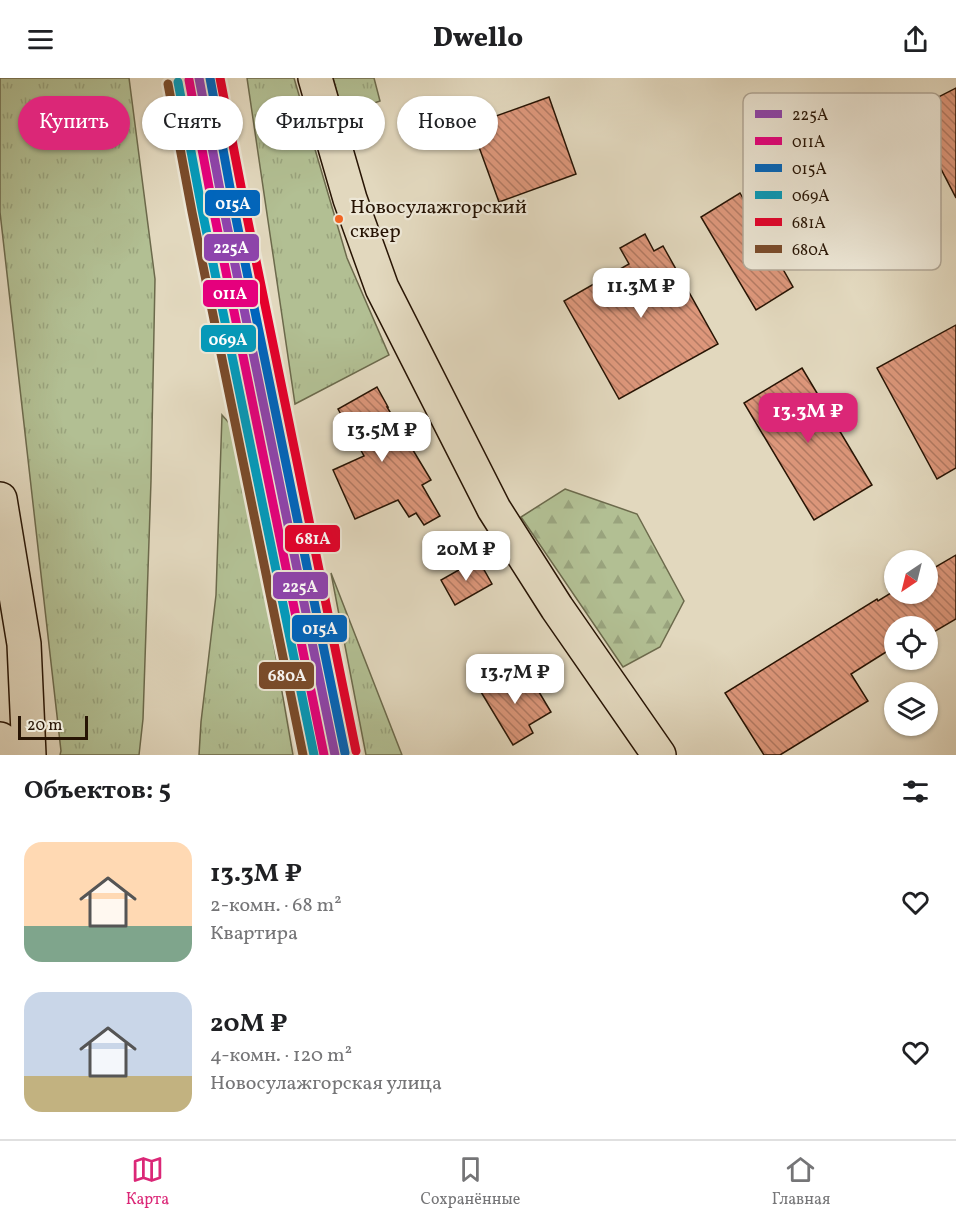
<!DOCTYPE html>
<html lang="ru">
<head>
<meta charset="utf-8">
<style>
  :root { --surface:#fff; --page:#f6f6f6; --text:#202124; --muted:#757577; --line:#e0e0e0; --accent:#db2777 }
  body { margin:0; font-family:Vollkorn,serif; background:var(--page); color:var(--text); height:100vh; display:flex; flex-direction:column; font-size:22px; white-space:nowrap }
  * { box-sizing:border-box; margin:0 }
  p { font-size:20px; color:var(--muted) }
  .icon { flex:none; width:33px; height:33px; fill:none; stroke:currentColor; stroke-width:2; stroke-linecap:round; stroke-linejoin:round }
  .map { position:relative; height:677px; overflow:hidden }
  .details { display:flex; flex-direction:column; background:var(--surface); flex:1 }
  .details>* { flex:none }
  .hud { position:absolute; left:18px; top:18px; width:600px; height:54px; display:flex; gap:12px }
  .needle { width:39px; rotate:215deg }
  .fabs { position:absolute; left:884px; top:472px; display:grid; gap:12px }
  .fabs a { display:grid; place-items:center; width:54px; height:54px; border-radius:50%; background:var(--surface); box-shadow:0 2px 4px #0004; font-size:30px }
  .scale { position:absolute; left:18px; bottom:15px; width:70px; box-sizing:border-box; padding-left:6px; border:3px solid #271404; border-top:0; font-size:16px; line-height:21px; white-space:nowrap; color:#271404; -webkit-text-stroke:4px #ece6d5; paint-order:stroke }
  .price { position:absolute; translate:-50% -51px; padding:0 14px; border-radius:12px; background:#fff; color:#222; font-size:20px; line-height:39px; filter:drop-shadow(0 2px 3px #0008) }
  .price::after { content:''; position:absolute; left:50%; top:36px; width:18px; height:14px; margin-left:-9px; background:inherit; clip-path:polygon(0 0,100% 0,50% 100%) }
  .price.current { background:var(--accent); color:#fff }
  ul { padding:0; list-style:none }
  li { display:flex; align-items:center; gap:18px; height:150px; padding:0 24px }
  li span { display:grid; place-items:center; flex:none; width:168px; height:120px; border-radius:18px; color:#555 }
  li>.icon { margin-inline-start:auto }
  span .icon { width:72px; height:72px; fill:#fffc; stroke-width:1 }
  li b { font-size:26px }
  h2 { display:flex; justify-content:space-between; align-items:center; height:72px; padding:0 24px; font-size:26px }
  .pill { padding:0 21px; border-radius:27px; background:var(--surface); box-shadow:0 2px 4px #0004; font-size:21px; line-height:54px }
  .pill.current { background:var(--accent); color:#fff }
  header { display:flex; justify-content:space-between; align-items:center; height:78px; padding:0 24px; background:var(--surface); font-size:27px; font-weight:800 }
  .dock { display:flex; justify-content:space-around; align-items:center; height:84px; border-top:2px solid var(--line); background:var(--surface); font-size:16px; color:var(--muted) }
  .dock a { display:grid; justify-items:center; gap:3px }
  .dock .current { color:var(--accent) }
  .map>svg:first-child { display:block }
  .grass { fill:url(#grass-tufts); stroke:#6c6a4c; stroke-width:1.5 }
  .forest { fill:url(#forest-firs); stroke:#6c6a4c; stroke-width:1.5 }
  .building { fill:url(#building-back-hatch); stroke:#271404; stroke-width:1.5 }
  .lines { fill:none; stroke-linecap:round; stroke-linejoin:round }
  .major-casing { stroke:#271404; stroke-width:36 }
  .major { stroke:#e2d8be; stroke-width:33 }
  .rail-1-casing { stroke:#ece6d5; stroke-width:14 }
  .rail-2-casing { stroke:#ece6d5; stroke-width:14 }
  .rail-3-casing { stroke:#ece6d5; stroke-width:14 }
  .rail-4-casing { stroke:#ece6d5; stroke-width:14 }
  .rail-5-casing { stroke:#ece6d5; stroke-width:14 }
  .rail-6-casing { stroke:#ece6d5; stroke-width:14 }
  .rail-1 { stroke:#8e44ad; stroke-width:9 }
  .rail-2 { stroke:#e5007d; stroke-width:9 }
  .rail-3 { stroke:#0065bd; stroke-width:9 }
  .rail-4 { stroke:#049aba; stroke-width:9 }
  .rail-5 { stroke:#e4002b; stroke-width:9 }
  .rail-6 { stroke:#7a4b2a; stroke-width:9 }
  .bus-dot { fill:#f26522; stroke:#ece6d5; stroke-width:2 }
  .labels { text-anchor:middle; dominant-baseline:central; stroke-width:4.5; stroke-linejoin:round; paint-order:stroke }
  .bus-label { font-size:20px; fill:#271404; stroke:#ece6d5; text-anchor:start }
  .key { fill:#ece6d5; stroke:#b1a796; stroke-width:1.5 }
  .key-label { font-size:16px; fill:#271404 }
  .line-badge { stroke:#ece6d5; stroke-width:2 }
  .badge-label { font-size:16px; text-anchor:middle; font-weight:bold; fill:#fff }
</style>
</head>
<body>
<header><svg class="icon" aria-label="menu" viewBox="0 0 24 24"><path d="M4 6h16M4 12h16M4 18h16"/></svg>Dwello<svg class="icon" aria-label="share" viewBox="0 0 24 24"><path d="M12 15V3M7 8l5-5 5 5M5 13v7h14v-7"/></svg></header>
<div class="map">
<svg width="956" height="677" viewBox="0 0 956 677">
  <defs>
    <pattern id="grass-tufts" width="24" height="20" patternUnits="userSpaceOnUse" patternTransform="scale(1.5)"><rect width="24" height="20" fill="#b2bf93"/><path d="M3 7l-1-3M5 7V3M7 7l1-3M15 17l-1-3M17 17v-4M19 17l1-3" fill="none" stroke="#99a37d"/></pattern>
    <pattern id="forest-firs" width="22" height="20" patternUnits="userSpaceOnUse" patternTransform="scale(1.5)"><rect width="22" height="20" fill="#b2bf93"/><path d="M5 1l3.5 6h-7zM16 11l3.5 6h-7z" fill="#99a37d"/></pattern>
    <pattern id="building-back-hatch" width="6" height="6" patternUnits="userSpaceOnUse" patternTransform="scale(1.5)"><rect width="6" height="6" fill="#dd977b"/><path d="M-1 5l2 2M0 0l6 6M5-1l2 2" fill="none" stroke="#b37a63"/></pattern>
  </defs>
  <rect width="100%" height="100%" fill="#e2d8be"/>
  <filter id="stains"><feTurbulence type="fractalNoise" baseFrequency=".00333" numOctaves="4"/><feColorMatrix values="0 0 0 0 .2 0 0 0 0 .09 0 0 0 0 .02 0 0 0 .5 -.17"/></filter>
  <radialGradient id="worn" r=".72"><stop offset=".6" stop-color="#630" stop-opacity="0"/><stop offset="1" stop-color="#630" stop-opacity=".3"/></radialGradient>
  <!-- grass -->
  <path class="grass" d="M0 0H129L155 201 151 403 143 641 139 677H60L61 673 0 134Z
    M247 0H294L347 180 389 277 295 326Z
    M333 0H374L380 23 343 36Z
    M222 337 237 354 293 677H199L201 644 216 517Z
    M331 495 402 677H366Z"/>
  <!-- forest -->
  <path class="forest" d="M565 411 637 436 684 523 660 569 623 589 521 439Z"/>
  <!-- building -->
  <path class="building" d="M956 10V120L911 33Z
    M549 19 576 96 499 124 471 47Z
    M740 115 793 209 756 232 701 139Z
    M645 156 654 173 663 168 718 266 619 321 564 223 629 186 620 170Z
    M956 247V390L937 401 877 290Z
    M802 290 872 407 814 442 744 325Z
    M377 309 388 329H387L431 402 422 407 440 438 424 447 416 435 409 439 398 422 355 441 333 392 364 378 338 331Z
    M956 477V541L927 558V549H894V569L851 596 868 623 780 677H764L725 615 877 521 878 523 894 513V516H927V494Z
    M478 481 492 506 455 527 441 502Z
    M527 594 551 634 529 647 533 655 513 667 478 609 498 597 504 608Z"/>
  <g class="lines">
    <!-- major casing -->
    <g class="major-casing">
      <path id="major" d="M315 0 350 121 382 210 494 431 557 530 659 677
        M0 421 24 566 29 677
        M0 661 10 668 16 677"/>
    </g>
    <!-- major -->
    <use href="#major" class="major"/>
    <!-- rail-1 casing -->
    <g class="rail-1-casing">
      <path id="rail-1" d="M199 0 223 128 335 677"/>
    </g>
    <!-- rail-2 casing -->
    <g class="rail-2-casing">
      <path id="rail-2" d="M189 2 213 130 324 677"/>
    </g>
    <!-- rail-3 casing -->
    <g class="rail-3-casing">
      <path id="rail-3" d="M210 0 233 126 345 675"/>
    </g>
    <!-- rail-4 casing -->
    <g class="rail-4-casing">
      <path id="rail-4" d="M178 4 202 132 314 677"/>
    </g>
    <!-- rail-5 casing -->
    <g class="rail-5-casing">
      <path id="rail-5" d="M220 0 244 124 356 673"/>
    </g>
    <!-- rail-6 casing -->
    <g class="rail-6-casing">
      <path id="rail-6" d="M168 6 192 134 303 677"/>
    </g>
    <!-- rail-1 -->
    <use href="#rail-1" class="rail-1"/>
    <!-- rail-2 -->
    <use href="#rail-2" class="rail-2"/>
    <!-- rail-3 -->
    <use href="#rail-3" class="rail-3"/>
    <!-- rail-4 -->
    <use href="#rail-4" class="rail-4"/>
    <!-- rail-5 -->
    <use href="#rail-5" class="rail-5"/>
    <!-- rail-6 -->
    <use href="#rail-6" class="rail-6"/>
  </g>
  <!-- markers -->
  <circle class="bus-dot" cx="339" cy="141" r="5"/>
  <g class="labels">
    <!-- bus labels -->
    <g class="bus-label">
      <text x="350" y="130">Новосулажгорский<tspan x="350" dy="24">сквер</tspan></text>
    </g>
  </g>
  <!-- legend -->
  <rect x="743" y="15" width="198" height="177" rx="9" class="key"/>
  <rect x="755" y="32" width="27" height="8" fill="#8e44ad"/>
  <rect x="755" y="59" width="27" height="8" fill="#e5007d"/>
  <rect x="755" y="86" width="27" height="8" fill="#0065bd"/>
  <rect x="755" y="113" width="27" height="8" fill="#049aba"/>
  <rect x="755" y="140" width="27" height="8" fill="#e4002b"/>
  <rect x="755" y="167" width="27" height="8" fill="#7a4b2a"/>
  <g class="key-label">
    <text x="792" y="42">225А</text>
    <text x="792" y="69">011А</text>
    <text x="792" y="96">015А</text>
    <text x="792" y="123">069А</text>
    <text x="792" y="150">681А</text>
    <text x="792" y="177">680А</text>
  </g>
  <g class="line-badge">
    <rect x="204" y="111" width="57" height="28" rx="6" fill="#0065bd"/>
    <rect x="203" y="155" width="57" height="29" rx="6" fill="#8e44ad"/>
    <rect x="202" y="201" width="57" height="29" rx="6" fill="#e5007d"/>
    <rect x="200" y="246" width="57" height="29" rx="6" fill="#049aba"/>
    <rect x="284" y="446" width="57" height="29" rx="6" fill="#e4002b"/>
    <rect x="272" y="493" width="57" height="29" rx="6" fill="#8e44ad"/>
    <rect x="291" y="536" width="57" height="29" rx="6" fill="#0065bd"/>
    <rect x="258" y="583" width="57" height="29" rx="6" fill="#7a4b2a"/>
  </g>
  <g class="badge-label">
    <text x="233" y="131">015А</text>
    <text x="231" y="175">225А</text>
    <text x="230" y="221">011А</text>
    <text x="228" y="267">069А</text>
    <text x="313" y="466">681А</text>
    <text x="300" y="514">225А</text>
    <text x="320" y="556">015А</text>
    <text x="287" y="603">680А</text>
  </g>
  <rect width="100%" height="100%" filter="url(#stains)"/>
  <rect width="100%" height="100%" fill="url(#worn)"/>
</svg>
<div class="fabs">
<a><svg class="needle" viewBox="-14 -14 28 28"><path d="M0-13l5 13h-10z" fill="#e53935"/><path d="M0 13l5-13h-10z" fill="#757577"/></svg></a>
<a><svg class="icon" aria-label="locate" viewBox="0 0 24 24"><circle cx="12" cy="12" r="6"/><path d="M12 2v4M12 18v4M2 12h4M18 12h4"/></svg></a>
<a><svg class="icon" aria-label="layers" viewBox="0 0 24 24"><path d="M12 4l9 5-9 5-9-5zM3 14l9 5 9-5"/></svg></a>
</div>
<div class="scale">20 m</div>
<b class="price" style="left:641px;top:241px">11.3M ₽</b>
<b class="price current" style="left:808px;top:366px">13.3M ₽</b>
<b class="price" style="left:382px;top:385px">13.5M ₽</b>
<b class="price" style="left:466px;top:504px">20M ₽</b>
<b class="price" style="left:515px;top:627px">13.7M ₽</b>
<div class="hud">
<a class="pill current">Купить</a>
<a class="pill">Снять</a>
<a class="pill">Фильтры</a>
<a class="pill">Новое</a>
</div>
</div>
<section class="details">
<h2>Объектов: 5<svg class="icon" aria-label="filters" viewBox="0 0 24 24"><path d="M4 7h16M4 17h16"/><circle cx="9" cy="7" r="2"/><circle cx="15" cy="17" r="2"/></svg></h2>
<ul>
<li><span style="background:linear-gradient(#ffd9b3 70%,#7fa58c 0)"><svg class="icon" aria-label="home" viewBox="0 0 24 24"><path d="M3 11l9-7 9 7M6 9v11h12V9"/></svg></span><div><b>13.3M ₽</b><p>2-комн. · 68 m²</p><p>Квартира</p></div><svg class="icon" aria-label="heart" viewBox="0 0 24 24"><path d="M12 20l-8-8c-3-5 5-10 8-4 3-6 11-1 8 4z"/></svg></li>
<li><span style="background:linear-gradient(#c9d6e8 70%,#c2b280 0)"><svg class="icon" aria-label="home" viewBox="0 0 24 24"><path d="M3 11l9-7 9 7M6 9v11h12V9"/></svg></span><div><b>20M ₽</b><p>4-комн. · 120 m²</p><p>Новосулажгорская улица</p></div><svg class="icon" aria-label="heart" viewBox="0 0 24 24"><path d="M12 20l-8-8c-3-5 5-10 8-4 3-6 11-1 8 4z"/></svg></li>
</ul>
</section>
<nav class="dock">
<a class="current"><svg class="icon" aria-label="map" viewBox="0 0 24 24"><path d="M3 6l6-2 6 2 6-2v14l-6 2-6-2-6 2zM9 4v14M15 6v14"/></svg>Карта</a>
<a><svg class="icon" aria-label="saved" viewBox="0 0 24 24"><path d="M7 4h10v16l-5-4-5 4z"/></svg>Сохранённые</a>
<a><svg class="icon" aria-label="home" viewBox="0 0 24 24"><path d="M3 11l9-7 9 7M6 9v11h12V9"/></svg>Главная</a>
</nav>
</body>
</html>
